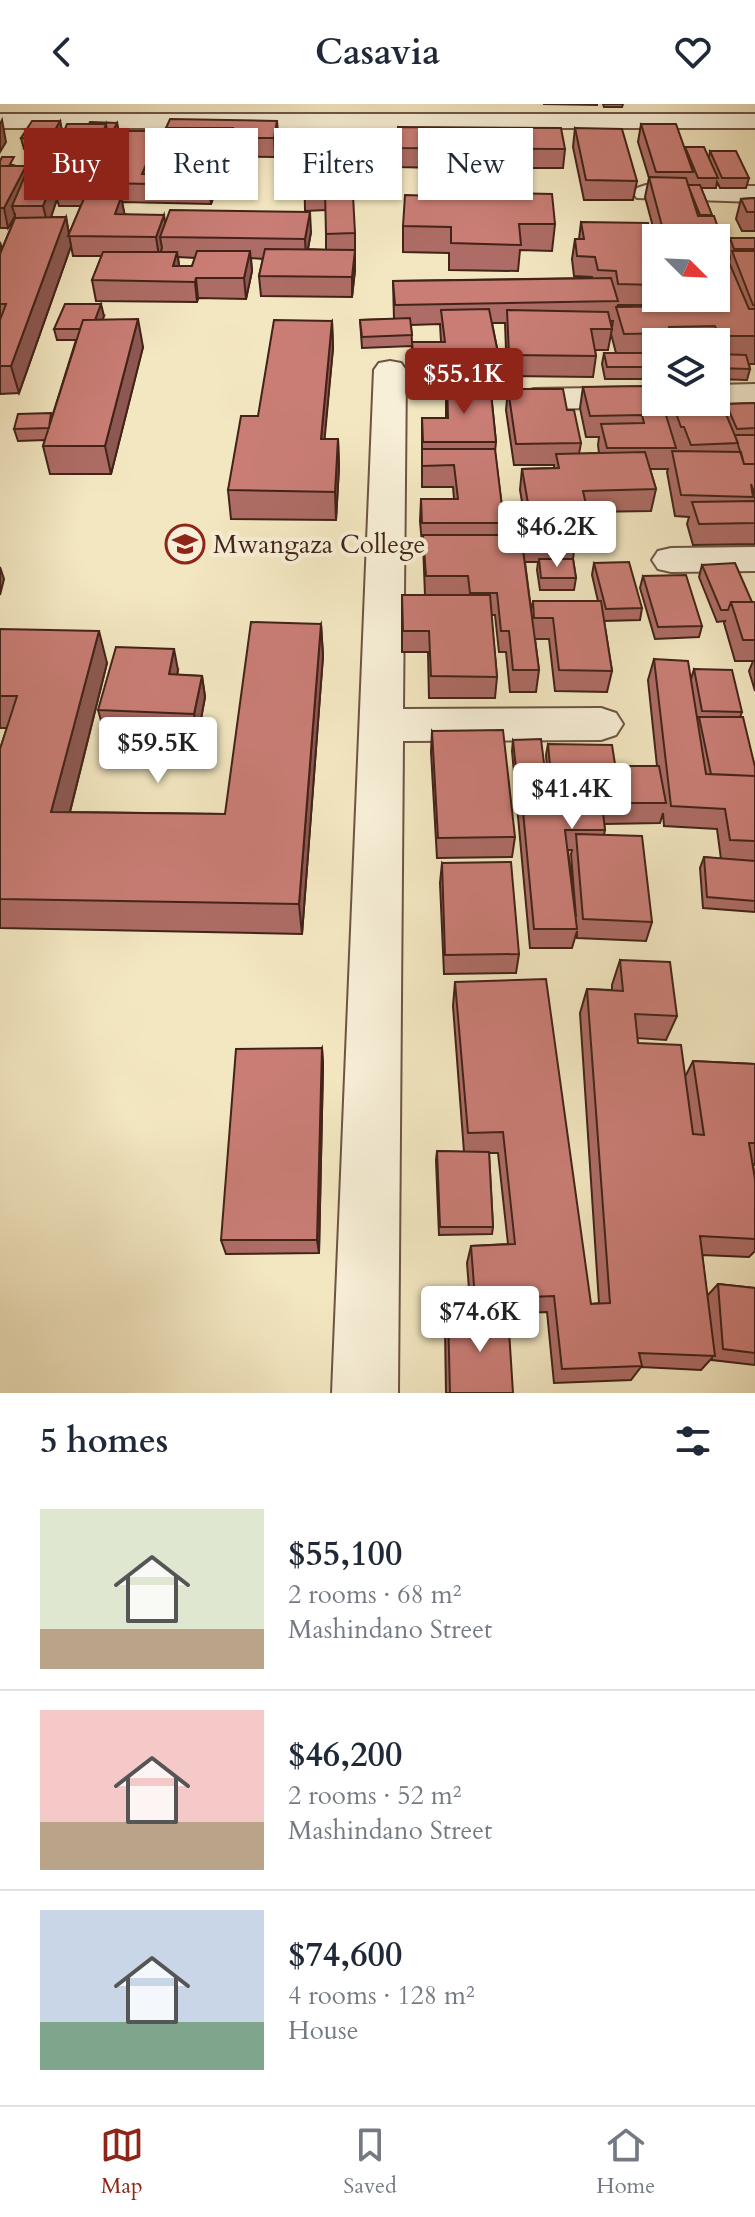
<!DOCTYPE html>
<html lang="en">
<head>
<meta charset="utf-8">
<style>
  :root { --surface:#fff; --page:#f6f6f7; --text:#1f2937; --muted:#747a83; --line:#e0e1e3; --accent:#8f2418 }
  body { margin:0; font-family:Cardo,serif; background:var(--page); color:var(--text); height:100vh; display:flex; flex-direction:column; font-size:30px; white-space:nowrap }
  * { box-sizing:border-box; margin:0 }
  p { font-size:26px; color:var(--muted) }
  .icon { flex:none; width:44px; height:44px; fill:none; stroke:currentColor; stroke-width:2; stroke-linecap:round; stroke-linejoin:round }
  .map { position:relative; height:1289px; overflow:hidden }
  .panel { display:flex; flex-direction:column; background:var(--surface); flex:1 }
  .panel>* { flex:none }
  .guide { position:absolute; left:24px; top:24px; width:708px; height:72px; display:flex; gap:16px }
  .needle { width:52px; rotate:114deg }
  .controls { position:absolute; left:642px; top:120px; display:grid; gap:16px }
  .controls a { display:grid; place-items:center; width:88px; height:88px; border-radius:0px; background:var(--surface); box-shadow:0 2px 6px #0004; font-size:40px }
  .price { position:absolute; translate:-50% -68px; padding:0 18px; border-radius:8px; background:#fff; color:#222; font-size:26px; line-height:52px; filter:drop-shadow(0 2px 4px #0008) }
  .price::after { content:''; position:absolute; left:50%; top:48px; width:24px; height:18px; margin-left:-12px; background:inherit; clip-path:polygon(0 0,100% 0,50% 100%) }
  .price.current { background:var(--accent); color:#fff }
  ul { padding:0; list-style:none }
  li { display:flex; align-items:center; gap:24px; height:200px; padding:0 40px }
  li+li { border-top:2px solid var(--line) }
  li span { display:grid; place-items:center; flex:none; width:224px; height:160px; border-radius:0px; color:#555 }
  li>.icon { margin-inline-start:auto }
  span .icon { width:96px; height:96px; fill:#fffc; stroke-width:1 }
  li b { font-size:34px }
  h2 { display:flex; justify-content:space-between; align-items:center; height:96px; padding:0 40px; font-size:34px }
  .tag { padding:0 28px; border-radius:0px; background:var(--surface); box-shadow:0 2px 6px #0004; font-size:28px; line-height:72px }
  .tag.current { background:var(--accent); color:#fff }
  header { display:flex; justify-content:space-between; align-items:center; height:104px; padding:0 40px; background:var(--surface); font-size:36px; font-weight:700 }
  .dock { display:flex; justify-content:space-around; align-items:center; height:112px; border-top:2px solid var(--line); background:var(--surface); font-size:22px; color:var(--muted) }
  .dock a { display:grid; justify-items:center; gap:4px }
  .dock .current { color:var(--accent) }
  .map>svg:first-child { display:block }
  .lines { fill:none; stroke-linecap:round; stroke-linejoin:round }
  .minor-casing { stroke:#6e5442; stroke-width:4 }
  .minor { fill:#f7efd7; fill-rule:evenodd }
  .wall { fill:#ad6c65; stroke:#422318; stroke-width:2; fill-rule:evenodd }
  .shaded-wall { fill:#8d5852; stroke:#422318; stroke-width:2 }
  .building { fill:#c97d75; stroke:#422318; stroke-width:2 }
  .labels { text-anchor:middle; dominant-baseline:central; stroke-width:8; stroke-linejoin:round; paint-order:stroke }
  .poi-label { font-size:26px; fill:#422318; stroke:#f7efd7; text-anchor:start }
</style>
</head>
<body>
<header><svg class="icon" aria-label="back" viewBox="0 0 24 24"><path d="M15 5l-7 7 7 7"/></svg>Casavia<svg class="icon" aria-label="heart" viewBox="0 0 24 24"><path d="M12 20l-8-8c-3-5 5-10 8-4 3-6 11-1 8 4z"/></svg></header>
<div class="map">
<svg width="755" height="1289" viewBox="0 0 755 1289">
  <rect width="100%" height="100%" fill="#f3e7c1"/>
  <filter id="stains"><feTurbulence type="fractalNoise" baseFrequency=".0025" numOctaves="4"/><feColorMatrix values="0 0 0 0 .2 0 0 0 0 .09 0 0 0 0 .02 0 0 0 .5 -.17"/></filter>
  <radialGradient id="worn" r=".72"><stop offset=".6" stop-color="#630" stop-opacity="0"/><stop offset="1" stop-color="#630" stop-opacity=".3"/></radialGradient>
  <g class="lines">
    <!-- minor casing -->
    <g class="minor-casing">
      <path id="minor" d="M0 10H755V24H0Z
        M646 81 755 82V98L637 94 633 89 637 84Z
        M390 257 401 259 406 266 403 605 601 604 616 609 623 620 616 631 601 636 403 637 398 1289H332L374 266 379 259Z
        M755 280V300L705 298H716V281Z
        M656 283V298L667 300 656 303 534 305 523 302 518 295 523 288 534 285Z
        M755 443V467L671 468 658 465 652 456 658 447 671 444Z"/>
    </g>
    <!-- minor -->
    <use href="#minor" class="minor"/>
  </g>
  <!-- wall -->
  <path class="wall" d="M543 0H597V1Z
    M603 0H623L622 3H604Z
    M60 17 62 27 52 45H24L21 34Z
    M277 17 278 35 275 53 215 52 214 43V46L208 61 161 59 160 52 153 70 218 80 211 100 122 98 124 110 165 119 311 128 308 145 326 146V106L305 107 304 49 284 50 283 39 307 36 355 129V166L352 193 261 192 259 172 263 155 251 154 252 167 246 195 198 194 197 198 96 197 92 176 102 152H73L71 142 19 289 0 290V138L2 145 15 114V112L8 124H0V57L16 62 27 67 53 66 51 58 117 19 119 29 115 37H109L99 69V72L160 27 162 44 168 35 166 24ZM57 95 59 102H81L69 130 66 113H51ZM178 153 195 154 192 162H179Z
    M641 20 685 44 709 54 710 47 749 74 746 84H720L717 78 716 84H701L724 141 723 145 729 159 730 153 728 145 730 134H755V260H749L750 265 747 276 716 275V238H656V275H605L602 260 604 249H616L611 230 613 217H610L612 225 608 246H595L596 252 593 273 507 272 505 219H492L500 259 498 280H490L496 338 495 348 504 419 502 431 574 447 573 455 576 474 574 486H540L537 466 538 458H525L531 506 533 497H598L592 471 594 459 642 504 640 516 604 517 612 567 607 588 555 587 549 535H535L539 566 536 588H510L506 548H499L495 511H491L497 573 495 594H429L428 548H402V491H425L423 440H422L420 417 421 395H454L453 383H422V314H446V294H414L411 259 412 242 362 244 360 216 394 215 393 177 592 174V173L574 172 572 155 575 135H579L581 118 656 158V194H658L657 201H618L617 203 672 202 669 194H716V134H656L645 93 649 74 638 38ZM440 220 441 238H412L411 221Z
    M398 23 565 45 563 64H505L507 89 555 120 552 147 520 146 518 167 449 166V149L403 148V122L439 92 440 64 397 63Z
    M575 24 637 77 633 96H584L573 43Z
    M755 94V127H742L736 115 741 95Z
    M104 212 102 216 143 243 111 370H50L43 342 45 336 18 337 14 325 52 313 76 236H57L54 225Z
    M332 217 333 244 324 335H338L339 363 336 416 231 415 228 386 258 312Z
    M583 283 646 292 663 301 664 298H716L725 306 726 300 755 299V440L693 441 687 420 689 413 675 412 667 368 668 365H650L656 385 651 407 586 408 583 426 527 427 520 386 522 365 554 364V361H514L506 306 508 285 567 306 581 339 579 350 599 349 598 341 599 333H586L580 304Z
    M702 461 752 498H755V587L749 567 753 557H735L724 519 725 517 717 518 699 473Z
    M643 472 702 522 699 533 655 535 640 484Z
    M321 520 323 552 302 830 0 824V645L7 624H0V525L107 559 70 708 225 710Z
    M654 555 691 575 694 565 742 608 740 613 755 663V808L703 804 700 764 704 753 721 755 717 725 664 722 663 709 660 719 604 720 605 726 604 731 652 818 646 837 577 834V827L572 844H530L512 647 513 636 546 675H548L546 651 548 640 617 673V675L620 662H657L648 576ZM568 746H572L571 750 576 813Z
    M178 566 177 571 202 572 205 593 198 631 104 627 98 606Z
    M432 627 515 733 512 753 437 754 431 648Z
    M442 759 519 850 516 869 444 870 440 779Z
    M620 856 677 912 666 936 637 934 638 939 685 973 693 957 755 960V1061L753 1060 755 1075V1147L749 1153 702 1151 707 1192 718 1180 755 1184V1261L712 1256V1254L701 1266 641 1263 631 1276 554 1279 547 1208 471 1211 467 1159 471 1142 508 1140 498 1049H489L493 1123 492 1130 439 1131 436 1056 437 1047 464 1048 453 902 455 878 591 1200 599 1199 580 909 587 885 612 886V881Z
    M322 944 323 961 319 1149 226 1150 221 1136Z
    M448 1211 513 1289H446L445 1226Z"/>
  <!-- shaded-wall -->
  <path class="shaded-wall" d="M2 16 6 38 0 48V20Z
    M60 17 62 27 52 45 50 35Z
    M277 17 278 35 275 53 274 34Z
    M117 19 119 29 115 37 113 27Z
    M106 20 109 39 99 69 100 79H96L98 88 94 102 92 91 96 77 92 58Z
    M160 27 162 46 160 49V52L149 80 142 70Z
    M213 36 214 46 208 61 207 51Z
    M216 61 218 80 211 100 209 81Z
    M26 62 30 81 12 102 15 112 8 124 4 104Z
    M57 66 61 86 56 92 57 95 48 122 43 102Z
    M121 93 125 112 115 110Z
    M310 108 311 128 306 155 305 135Z
    M164 111 167 130 160 133 162 144 159 153 156 133Z
    M66 113 71 142 19 289 11 262Z
    M355 146V166L352 193V173Z
    M250 147 252 167 246 195 244 174Z
    M177 148 180 168 173 162Z
    M196 174 198 194 197 198 195 178Z
    M101 200 104 212 94 237 91 225Z
    M138 215 143 243 111 370 105 342Z
    M332 217 333 244 322 363 321 335Z
    M338 335 339 363 336 416 335 388Z
    M0 463 4 475 0 491Z
    M321 520 323 552 302 830 299 800Z
    M99 527 107 559 62 739 51 708Z
    M174 545 178 566 173 591 169 570Z
    M202 572 205 593 198 631 194 610Z
    M322 944 323 961 319 1149 317 1136Z"/>
  <!-- building -->
  <path class="building" d="M170 15 277 17 274 34H213L215 27H232L233 24H166Z
    M32 17H60L50 35 21 34Z
    M90 18 117 19 113 27H107L106 20H89Z
    M67 20H106L92 58H51Z
    M641 20H676L693 68H656Z
    M398 23 561 24 565 45 398 44Z
    M575 24 622 25 637 77 586 76Z
    M121 27H160L142 70H178L182 61H216L209 81 96 79Z
    M284 28H306L305 39H283Z
    M166 35 213 36 207 51 160 49Z
    M350 35 355 129 326 130 325 87H304L305 36Z
    M685 43H704L718 74H698Z
    M710 47H736L749 74H722Z
    M2 53H14L9 62H0V57Z
    M453 53 489 54V63H505L507 89 552 90 555 120H519L521 141 451 139V123L403 122 405 91 439 92 440 62H453Z
    M0 62H26L4 104H0Z
    M57 66 43 102H12L27 67Z
    M98 68 92 91 56 92 64 69Z
    M649 73 686 74 698 112H714L724 141H716V134H701L697 122H662Z
    M688 81H700L712 111H700Z
    M85 92 121 93 115 110 164 111 156 133 68 132Z
    M755 94V108H747L741 95Z
    M170 106 310 108 305 135 160 133Z
    M66 113 11 262H0V216L6 200H0V150L15 114Z
    M581 118 648 119 656 158V181L618 180 616 167 598 166 595 153 577 152 575 135H584Z
    M730 134H755V145H734Z
    M716 142H722L749 205H755V232H719L715 222 669 223 671 229 624 230 616 203 688 202 685 194H716Z
    M265 145 355 146 352 173 259 172Z
    M197 147H250L244 174H196L195 178 92 176 103 148H177L173 162H192Z
    M732 147H755V201H753Z
    M611 174 618 197 395 201 393 177Z
    M65 200H101L95 216H83L80 225H54Z
    M489 205 500 259 488 260 490 272 415 273 412 238H445L441 206Z
    M507 206 608 208 612 225H591L596 252 509 251Z
    M410 214 412 231 362 233 360 216Z
    M138 215 105 342H43L83 216Z
    M274 216 332 217 321 335H338L335 388 228 386 241 312H258Z
    M604 249H656V263H607Z
    M716 250 746 251 750 265 716 264Z
    M447 279H490L496 338H423L422 314H448Z
    M643 282 646 292H656V298H662L676 344H607L601 320 644 319 642 311 590 312 583 283Z
    M508 285H563L567 306H574L581 339 516 340Z
    M716 286 738 339 691 341 684 323H681L672 298H716Z
    M755 299V324L737 325 726 300Z
    M51 309 49 324 14 325 18 310Z
    M735 331H755V360H744Z
    M422 345H495L504 419H422L421 395H458L454 361 422 362Z
    M672 347 741 348 744 360H755V391L751 380 753 393 681 391Z
    M645 348 656 385 583 387 587 405H529L522 365 559 364 556 350Z
    M755 397V419L699 420 692 398Z
    M519 428 572 429 574 447 523 446 521 431H519Z
    M423 431H521L539 566H513L509 527H501L497 489H470L468 472H426Z
    M539 455H573L576 474H541Z
    M629 458 642 504 606 505 594 459Z
    M735 459 752 498H731L728 506H721L702 461Z
    M686 471 702 522 658 523 643 472Z
    M402 491H490L497 573 431 572 429 527H403Z
    M533 497H601L612 567 559 566 553 514H534Z
    M731 498H755V536H743Z
    M251 518 321 520 299 800 0 795V645L17 592H0V525L99 527 51 708 225 710Z
    M116 543 174 545 169 570 202 572 194 610 98 606Z
    M654 555 688 557 706 670 755 672V737L730 736 725 705 671 702Z
    M694 565 732 566 742 608 702 607Z
    M699 613H743L755 663V672L711 670Z
    M503 626 515 733 438 734 432 627Z
    M541 635 546 675H520L518 684 513 636Z
    M548 640 612 641 617 673 551 672Z
    M620 662H659L666 699H602L605 726H565L577 825H534L520 675H622Z
    M576 730 642 732 652 818 583 815Z
    M704 753 755 757V797L707 793Z
    M511 758 519 850 445 851 442 759Z
    M620 856 670 858 677 912 635 910 638 939 681 941 693 1030 704 1031 693 957 755 960V1039H749L755 1075V1135L700 1132 715 1252 639 1249 642 1262 562 1265 554 1192 475 1195 471 1142 515 1140 503 1028 468 1029 455 878 546 875 591 1200 610 1199 587 885 623 887Z
    M322 944 317 1136H221L236 945Z
    M437 1047 489 1048 493 1123H440Z
    M718 1180 755 1184V1249L723 1245Z
    M448 1211H508L513 1289H450Z"/>
  <!-- icons -->
  <defs>
    <g id="school-ring" transform="scale(2)"><circle r="9.5" fill="#f7efd7" stroke="#8f2418" stroke-width="1.5"/><path d="M0-5L7-2L0 1L-7-2ZM-4 1L0 2.5L4 1V4Q0 6-4 4Z" fill="#8f2418"/></g>
  </defs>
  <g fill-rule="evenodd">
    <use href="#school-ring" x="185" y="440"/>
  </g>
  <g class="labels">
    <!-- poi labels -->
    <g class="poi-label">
      <text x="213" y="440">Mwangaza College</text>
    </g>
  </g>
  <rect width="100%" height="100%" filter="url(#stains)"/>
  <rect width="100%" height="100%" fill="url(#worn)"/>
</svg>
<div class="controls">
<a><svg class="needle" viewBox="-14 -14 28 28"><path d="M0-13l5 13h-10z" fill="#e53935"/><path d="M0 13l5-13h-10z" fill="#747a83"/></svg></a>
<a><svg class="icon" aria-label="layers" viewBox="0 0 24 24"><path d="M12 4l9 5-9 5-9-5zM3 14l9 5 9-5"/></svg></a>
</div>
<b class="price current" style="left:464px;top:312px">$55.1K</b>
<b class="price" style="left:557px;top:465px">$46.2K</b>
<b class="price" style="left:158px;top:681px">$59.5K</b>
<b class="price" style="left:572px;top:727px">$41.4K</b>
<b class="price" style="left:480px;top:1250px">$74.6K</b>
<div class="guide">
<a class="tag current">Buy</a>
<a class="tag">Rent</a>
<a class="tag">Filters</a>
<a class="tag">New</a>
</div>
</div>
<section class="panel">
<h2>5 homes<svg class="icon" aria-label="filters" viewBox="0 0 24 24"><path d="M4 7h16M4 17h16"/><circle cx="9" cy="7" r="2"/><circle cx="15" cy="17" r="2"/></svg></h2>
<ul>
<li><span style="background:linear-gradient(#dfe7d0 75%,#b9a48a 0)"><svg class="icon" aria-label="home" viewBox="0 0 24 24"><path d="M3 11l9-7 9 7M6 9v11h12V9"/></svg></span><div><b>$55,100</b><p>2 rooms · 68 m²</p><p>Mashindano Street</p></div></li>
<li><span style="background:linear-gradient(#f6c9c9 70%,#b9a48a 0)"><svg class="icon" aria-label="home" viewBox="0 0 24 24"><path d="M3 11l9-7 9 7M6 9v11h12V9"/></svg></span><div><b>$46,200</b><p>2 rooms · 52 m²</p><p>Mashindano Street</p></div></li>
<li><span style="background:linear-gradient(#c9d6e8 70%,#7fa58c 0)"><svg class="icon" aria-label="home" viewBox="0 0 24 24"><path d="M3 11l9-7 9 7M6 9v11h12V9"/></svg></span><div><b>$74,600</b><p>4 rooms · 128 m²</p><p>House</p></div></li>
</ul>
</section>
<nav class="dock">
<a class="current"><svg class="icon" aria-label="map" viewBox="0 0 24 24"><path d="M3 6l6-2 6 2 6-2v14l-6 2-6-2-6 2zM9 4v14M15 6v14"/></svg>Map</a>
<a><svg class="icon" aria-label="saved" viewBox="0 0 24 24"><path d="M7 4h10v16l-5-4-5 4z"/></svg>Saved</a>
<a><svg class="icon" aria-label="home" viewBox="0 0 24 24"><path d="M3 11l9-7 9 7M6 9v11h12V9"/></svg>Home</a>
</nav>
</body>
</html>
